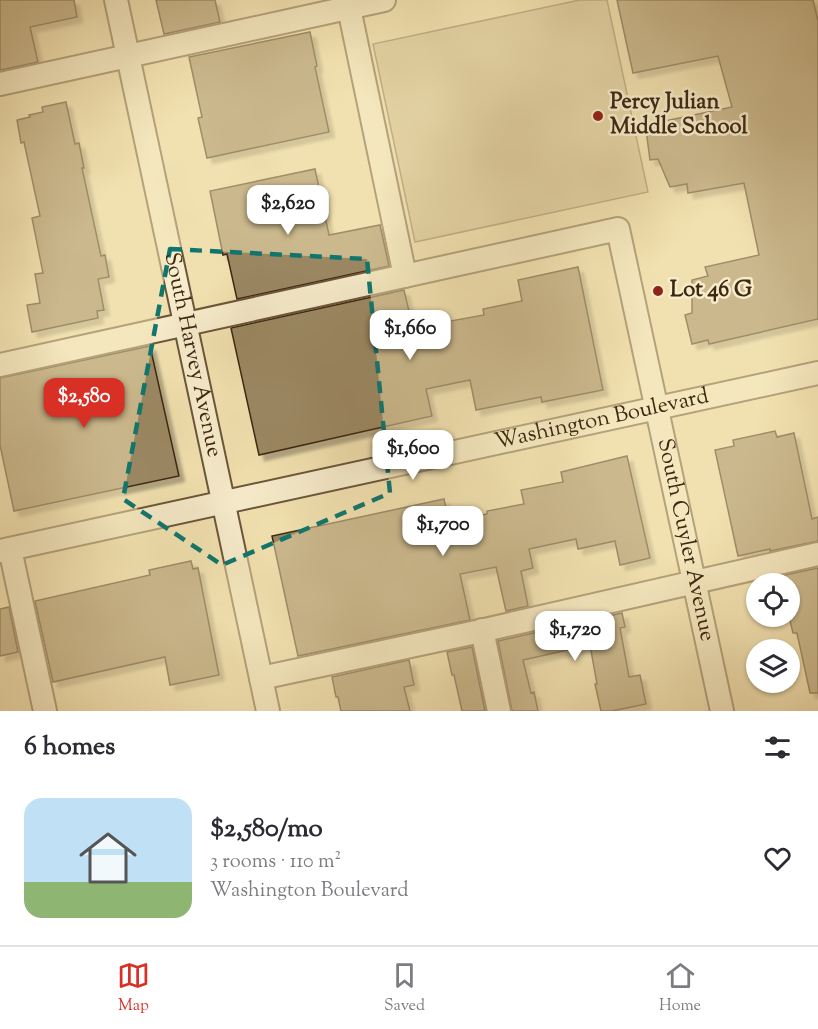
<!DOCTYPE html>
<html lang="en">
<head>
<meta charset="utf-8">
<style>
  :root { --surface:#fff; --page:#f2f2f3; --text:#2b2b33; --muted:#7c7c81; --line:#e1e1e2; --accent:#d93025 }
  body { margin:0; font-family:"Sorts Mill Goudy",serif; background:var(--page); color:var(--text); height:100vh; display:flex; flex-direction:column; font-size:22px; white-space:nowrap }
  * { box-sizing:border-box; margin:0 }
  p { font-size:20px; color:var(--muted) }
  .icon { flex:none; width:33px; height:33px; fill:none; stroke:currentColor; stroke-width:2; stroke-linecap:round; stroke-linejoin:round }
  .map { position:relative; height:711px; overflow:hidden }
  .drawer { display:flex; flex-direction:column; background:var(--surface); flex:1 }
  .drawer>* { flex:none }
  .fabs { position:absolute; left:746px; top:573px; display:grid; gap:12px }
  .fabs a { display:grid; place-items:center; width:54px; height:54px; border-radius:50%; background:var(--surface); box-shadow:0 2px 4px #0004; font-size:30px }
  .price { position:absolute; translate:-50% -51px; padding:0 14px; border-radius:12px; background:#fff; color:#222; font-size:20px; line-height:39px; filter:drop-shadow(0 2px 3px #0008) }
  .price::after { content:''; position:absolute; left:50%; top:36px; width:18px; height:14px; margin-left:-9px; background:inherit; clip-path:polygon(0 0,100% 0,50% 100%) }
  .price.selected { background:var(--accent); color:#fff }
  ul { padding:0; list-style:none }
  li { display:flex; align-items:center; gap:18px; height:150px; padding:0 24px }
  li+li { border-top:2px solid var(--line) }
  li span { display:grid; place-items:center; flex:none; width:168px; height:120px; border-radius:18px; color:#555 }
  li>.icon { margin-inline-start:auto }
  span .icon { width:72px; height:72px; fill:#fffc; stroke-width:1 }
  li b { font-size:26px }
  h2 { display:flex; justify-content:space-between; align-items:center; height:72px; padding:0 24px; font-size:26px }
  .tab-bar { display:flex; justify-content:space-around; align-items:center; height:84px; border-top:2px solid var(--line); background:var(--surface); font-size:16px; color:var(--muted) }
  .tab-bar a { display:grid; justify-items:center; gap:3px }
  .tab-bar .selected { color:var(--accent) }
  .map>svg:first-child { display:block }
  .green { fill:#d3c295; stroke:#887554; stroke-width:1.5 }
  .building { fill:#9b8864; stroke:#3d2812; stroke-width:1.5; filter:url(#shadow) }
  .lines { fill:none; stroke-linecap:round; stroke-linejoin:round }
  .minor-casing { stroke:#6a563a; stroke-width:26 }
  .minor { stroke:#f7eccc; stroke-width:22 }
  .marked { fill:none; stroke:#0f766e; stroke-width:4.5; stroke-dasharray:12 8; stroke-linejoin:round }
  .poi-dot { fill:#8f2418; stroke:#f7eccc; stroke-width:2 }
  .labels { text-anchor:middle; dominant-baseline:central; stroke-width:5; stroke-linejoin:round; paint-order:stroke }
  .poi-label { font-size:22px; font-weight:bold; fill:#3d2812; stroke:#f7eccc; text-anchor:start }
  .street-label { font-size:22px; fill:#3d2812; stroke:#f7eccc }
</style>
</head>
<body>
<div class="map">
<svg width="818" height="711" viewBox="0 0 818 711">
  <defs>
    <filter id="shadow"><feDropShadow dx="5.5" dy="5.5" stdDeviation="1.5" flood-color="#0004"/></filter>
  </defs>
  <rect width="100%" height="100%" fill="#f2e1b0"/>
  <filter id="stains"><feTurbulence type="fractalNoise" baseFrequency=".00333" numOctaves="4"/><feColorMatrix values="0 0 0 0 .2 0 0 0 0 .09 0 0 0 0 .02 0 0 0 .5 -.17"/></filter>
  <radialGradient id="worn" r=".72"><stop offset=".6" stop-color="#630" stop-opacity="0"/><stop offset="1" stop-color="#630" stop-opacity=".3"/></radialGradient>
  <!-- green -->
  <path class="green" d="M580 0H607L648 192 415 242 373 44Z"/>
  <!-- building -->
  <path class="building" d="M0 0H74L77 17 30 27 38 62 0 70Z
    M156 0H215L220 22 164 34Z
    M617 0H813L818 21V319L709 344 708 340 692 344 685 315 692 313V280L708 276 705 267 759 255 744 183 688 193 687 184 670 187 658 159 650 160 646 130 662 126 660 122 732 107 718 56 633 73Z
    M310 32 317 66 315 67 329 132 207 158 198 118 202 117 189 57Z
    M66 102 75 144 79 143 84 168H82L101 256 105 255 109 277 98 279 104 310 97 311 98 318 32 332 27 305 40 303 35 274 43 273 32 218 40 216 24 142 21 143 17 120 30 117 29 115 43 112 42 107Z
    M315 169 329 235 380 225 389 266 237 299 227 254 223 255 210 191Z
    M578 267 603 390 542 402 541 397 476 410 470 380 426 389 432 416 259 455 231 328 404 290 411 320 438 314 440 323 484 315 483 309 522 301 518 280Z
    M150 346 179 476 14 511 0 445V378Z
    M775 431 777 437 794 433 812 519 818 517V541L770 551V549L738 556 715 450 734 446 733 440Z
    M627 456 650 558 620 565 615 541 578 549 576 539 529 549 533 568 521 571 528 606 506 611 496 567 460 574 470 620 298 656 272 536 444 499 449 522 487 514V511L524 504 521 490 563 482 561 472Z
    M191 561 193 569 198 568 219 675 170 685 165 657 53 682 35 601 150 575 149 570Z
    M818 568V693H810L797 633H793L789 617V584H777L776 577Z
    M9 607 18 652 0 656V609Z
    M622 613 625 627 620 628 629 677 640 675 646 704 612 711H601L595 684H597L590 645 523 660 531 693 534 692 538 711H512L498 641Z
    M472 647 485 711H462L454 675H452L447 652Z
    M409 660 414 685 404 687 410 711H341L338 697H336L332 677Z"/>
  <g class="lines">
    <!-- minor casing -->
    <g class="minor-casing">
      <g id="minor">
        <path id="s1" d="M116 0 268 711"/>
        <path d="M349 8 405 276"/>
        <path d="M0 84 384 0"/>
        <path id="s2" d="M0 365 618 229 722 711"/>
        <path d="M10 549 45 711"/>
        <path id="s3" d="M0 551 818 373"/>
        <path d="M482 630 499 711"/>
        <path d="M261 678 467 634 818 554"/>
      </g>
    </g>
    <!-- minor -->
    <use href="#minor" class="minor"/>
  </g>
  <!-- marked area -->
  <path d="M0 0H818V711H0ZM170 249 367 259 390 493 222 565 123 499Z" fill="#f2e1b0" fill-opacity=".55" fill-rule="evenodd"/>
  <path class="marked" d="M170 249 367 259 390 493 222 565 123 499Z"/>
  <!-- markers -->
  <g class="poi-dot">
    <circle cx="598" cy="116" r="6"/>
    <circle cx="658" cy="291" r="6"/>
  </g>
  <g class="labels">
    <!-- poi labels -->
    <g class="poi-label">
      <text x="610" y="103">Percy Julian<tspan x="610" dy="25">Middle School</tspan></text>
      <text x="670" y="291">Lot 46 G</text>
    </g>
    <!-- street labels -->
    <g class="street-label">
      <text stroke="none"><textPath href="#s1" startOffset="363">South Harvey Avenue</textPath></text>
      <text stroke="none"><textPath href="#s3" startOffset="616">Washington Boulevard</textPath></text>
      <text stroke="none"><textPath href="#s2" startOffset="951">South Cuyler Avenue</textPath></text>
    </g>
  </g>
  <rect width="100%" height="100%" filter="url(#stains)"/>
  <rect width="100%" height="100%" fill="url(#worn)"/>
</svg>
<div class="fabs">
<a><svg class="icon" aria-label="locate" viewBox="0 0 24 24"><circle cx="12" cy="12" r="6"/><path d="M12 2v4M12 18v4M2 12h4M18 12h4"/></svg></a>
<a><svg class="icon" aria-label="layers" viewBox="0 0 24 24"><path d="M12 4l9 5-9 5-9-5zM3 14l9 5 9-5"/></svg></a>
</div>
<b class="price" style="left:288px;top:236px">$2,620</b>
<b class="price" style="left:410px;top:361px">$1,660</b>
<b class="price selected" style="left:84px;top:429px">$2,580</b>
<b class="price" style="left:413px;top:481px">$1,600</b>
<b class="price" style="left:443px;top:557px">$1,700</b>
<b class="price" style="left:575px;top:662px">$1,720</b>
</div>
<section class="drawer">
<h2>6 homes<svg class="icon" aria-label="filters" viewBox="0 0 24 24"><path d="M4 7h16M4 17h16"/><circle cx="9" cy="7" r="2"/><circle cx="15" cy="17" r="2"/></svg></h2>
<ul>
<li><span style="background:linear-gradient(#bfe0f5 70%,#8fb573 0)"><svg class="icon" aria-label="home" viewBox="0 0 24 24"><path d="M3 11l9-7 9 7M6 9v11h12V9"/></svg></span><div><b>$2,580/mo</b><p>3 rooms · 110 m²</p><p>Washington Boulevard</p></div><svg class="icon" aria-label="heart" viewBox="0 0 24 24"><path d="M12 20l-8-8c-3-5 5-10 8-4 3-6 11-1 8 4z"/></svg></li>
</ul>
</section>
<nav class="tab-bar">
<a class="selected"><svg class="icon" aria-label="map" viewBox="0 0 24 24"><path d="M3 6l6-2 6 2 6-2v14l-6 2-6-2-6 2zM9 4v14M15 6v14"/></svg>Map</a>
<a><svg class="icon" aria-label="saved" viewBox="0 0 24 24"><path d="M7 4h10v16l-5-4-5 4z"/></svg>Saved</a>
<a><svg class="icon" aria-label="home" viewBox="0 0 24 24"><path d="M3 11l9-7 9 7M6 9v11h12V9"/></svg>Home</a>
</nav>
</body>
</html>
